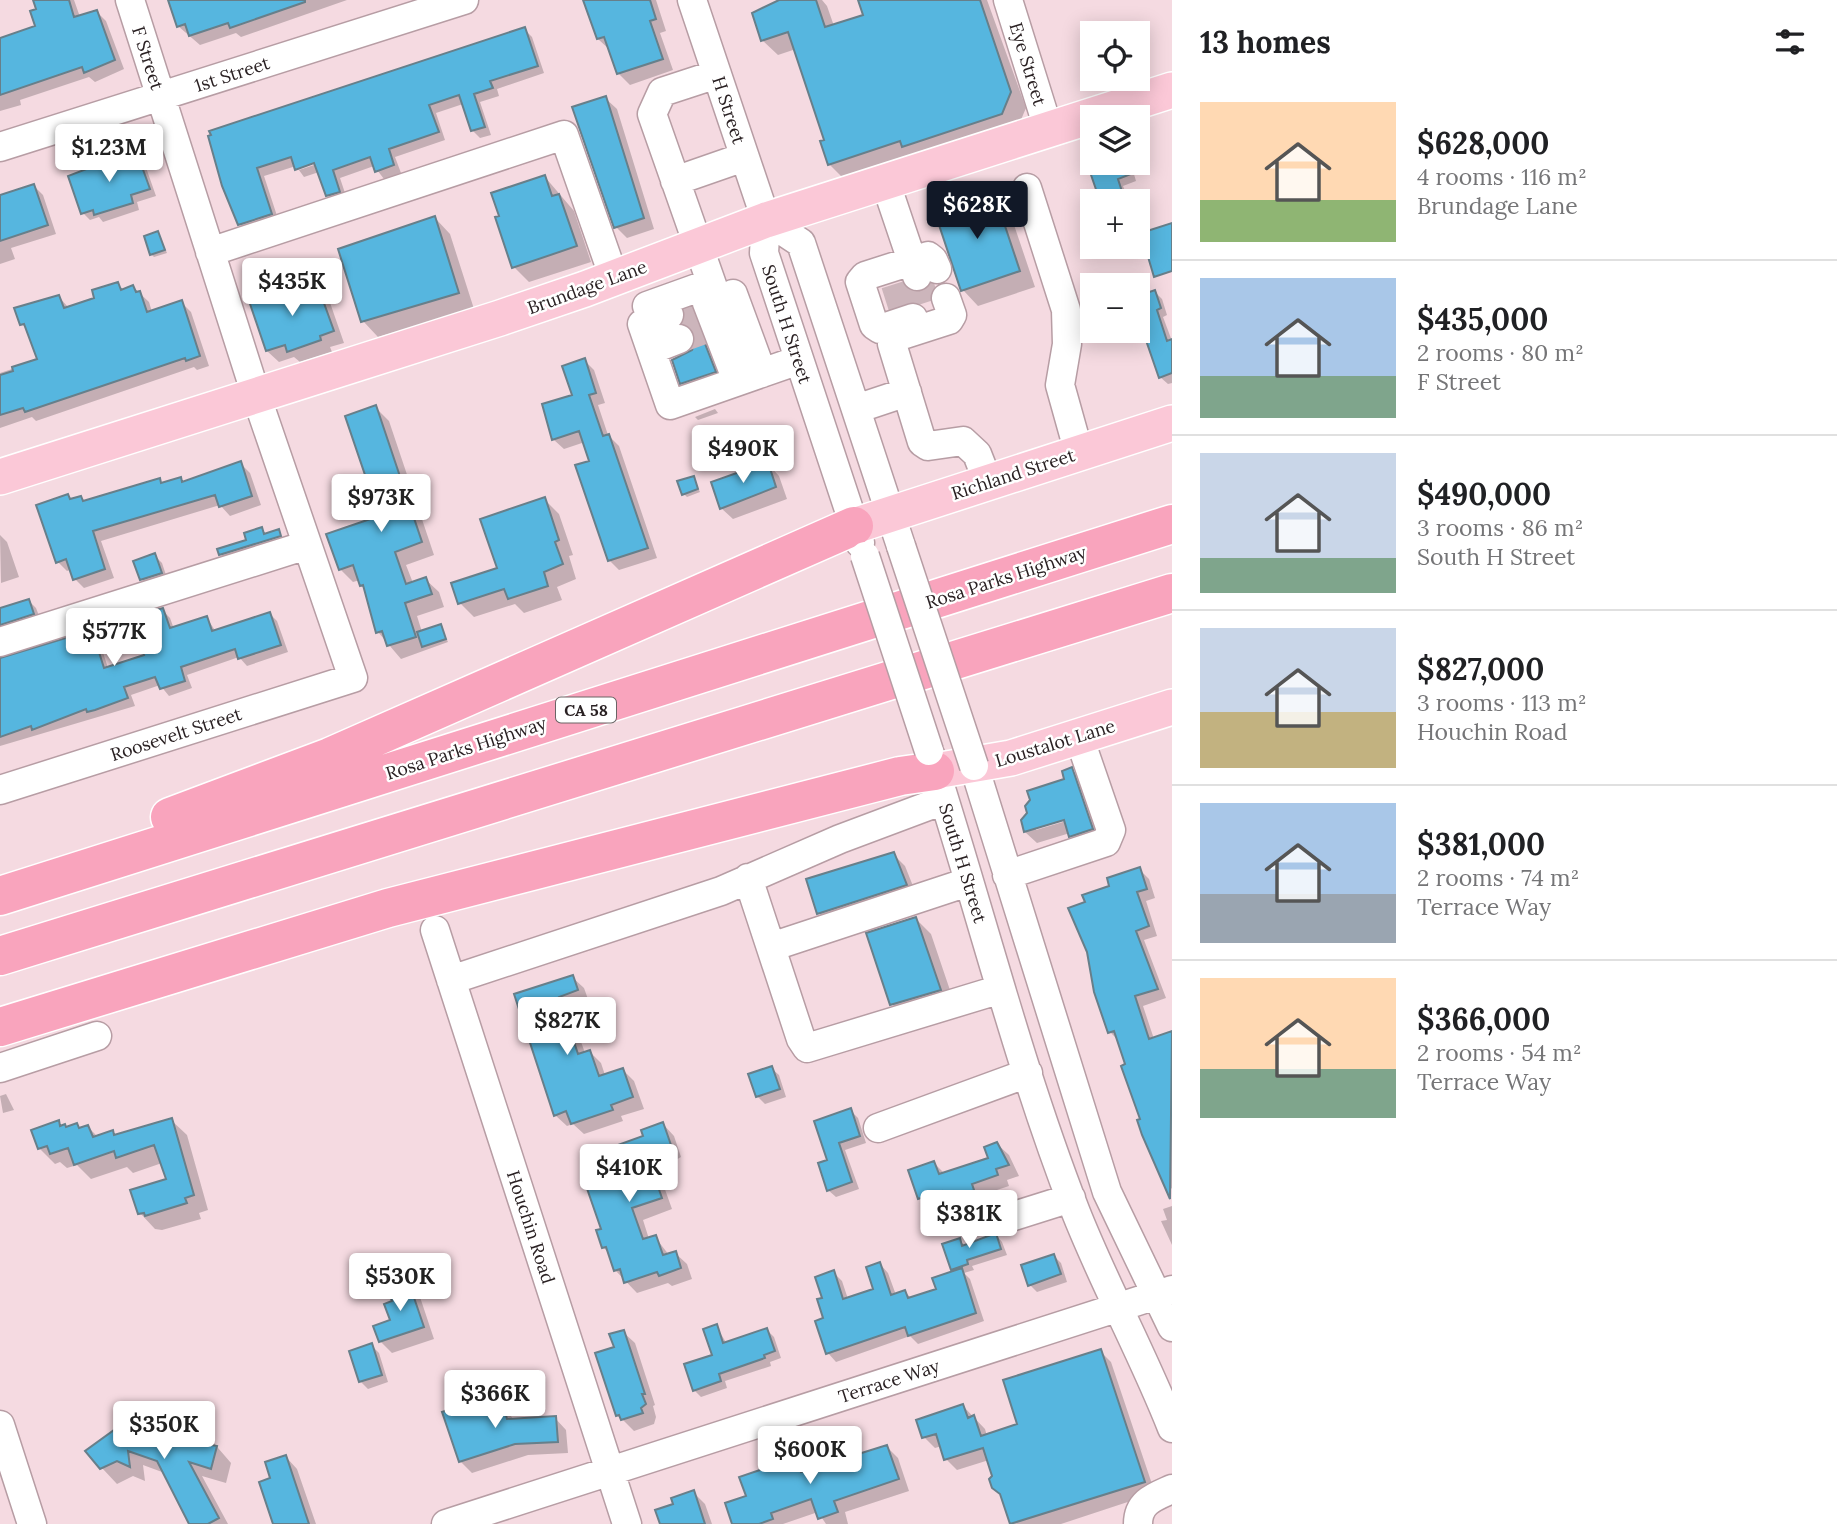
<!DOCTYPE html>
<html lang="en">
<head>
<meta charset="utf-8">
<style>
  :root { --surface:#fff; --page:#f2f2f2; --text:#202124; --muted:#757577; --line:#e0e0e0; --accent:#111827 }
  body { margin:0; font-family:Lora,serif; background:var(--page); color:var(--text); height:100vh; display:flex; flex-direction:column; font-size:26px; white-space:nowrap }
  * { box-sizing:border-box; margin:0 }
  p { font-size:23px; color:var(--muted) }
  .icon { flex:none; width:38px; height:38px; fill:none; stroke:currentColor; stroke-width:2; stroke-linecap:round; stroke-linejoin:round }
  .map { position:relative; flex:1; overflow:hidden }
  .side { display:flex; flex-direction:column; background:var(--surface); width:665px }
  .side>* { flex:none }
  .fabs { position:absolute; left:1080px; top:21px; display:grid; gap:14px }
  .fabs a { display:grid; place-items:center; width:70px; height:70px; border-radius:0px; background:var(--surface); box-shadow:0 4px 18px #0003; font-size:35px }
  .price { position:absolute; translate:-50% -60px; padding:0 16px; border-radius:7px; background:#fff; color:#222; font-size:23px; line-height:46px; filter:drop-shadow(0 2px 4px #0008) }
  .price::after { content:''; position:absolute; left:50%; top:42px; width:21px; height:16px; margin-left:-10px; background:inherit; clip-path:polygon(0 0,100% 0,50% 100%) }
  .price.current { background:var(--accent); color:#fff }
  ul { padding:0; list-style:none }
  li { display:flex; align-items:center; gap:21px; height:175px; padding:0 28px }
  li+li { border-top:2px solid var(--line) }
  li span { display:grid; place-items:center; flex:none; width:196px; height:140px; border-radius:0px; color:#555 }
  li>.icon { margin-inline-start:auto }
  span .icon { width:84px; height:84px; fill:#fffc; stroke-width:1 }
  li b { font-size:30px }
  h2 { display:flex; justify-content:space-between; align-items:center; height:84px; padding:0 28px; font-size:30px }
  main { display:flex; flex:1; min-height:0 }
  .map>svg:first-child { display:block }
  .shadow { fill:#0003; fill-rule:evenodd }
  .building { fill:#56b6df; stroke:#677f8a; stroke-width:2 }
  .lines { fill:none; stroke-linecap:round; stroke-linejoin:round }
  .minor-tunnel { stroke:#ccb5bb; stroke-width:28; stroke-dasharray:28 14; stroke-linecap:butt }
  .minor-casing { stroke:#b79da4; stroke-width:31 }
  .major-casing { stroke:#fff; stroke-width:38 }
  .highway-casing { stroke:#fff; stroke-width:41 }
  .minor { stroke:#fff; stroke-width:28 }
  .major { stroke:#fbc8d7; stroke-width:35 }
  .highway { stroke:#f9a4bd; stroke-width:38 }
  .minor-bridge-casing { stroke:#b79da4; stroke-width:31; stroke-linecap:butt }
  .minor-bridge { stroke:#fff; stroke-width:28 }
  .labels { text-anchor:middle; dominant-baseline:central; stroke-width:5; stroke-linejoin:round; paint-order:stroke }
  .shield { fill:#fff; stroke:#6a6465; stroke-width:2 }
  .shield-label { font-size:16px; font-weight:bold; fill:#2a2123 }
  .street-label { font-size:18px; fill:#2a2123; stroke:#fff }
</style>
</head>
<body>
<main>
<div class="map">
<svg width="1172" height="1524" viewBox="0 0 1172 1524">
  <rect width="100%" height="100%" fill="#f5dae1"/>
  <!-- shadow -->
  <path class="shadow" d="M34 0H74L80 17 97 12 106 21 124 69 95 82 89 77 20 100 21 105 0 111V40L37 27Z
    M169 0H347L241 37 236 33 200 45 178 26Z
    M585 0H656L666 31 660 33 673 70 630 85 619 74 610 50 598 39Z
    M785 0H822L827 6 834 26 865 16 860 0H987L1026 108 1017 129 845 180 830 165 822 142 827 141 796 49 778 55 762 40Z
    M524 29 532 37 544 73 497 89 499 96 480 102 491 135 480 138 472 130 463 104 436 113 445 140 395 157 401 173 384 179 374 166 340 178 347 199 335 203 327 195 319 172 304 177 296 166 264 176 279 222 247 232 239 224 224 185ZM322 158 323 162 299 170V166Z
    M605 98 617 109 654 229 627 238 616 227Z
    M136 152 143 159 156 196 137 202 139 210 103 222 99 217 90 220 83 213Z
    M1112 163 1131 164 1136 181 1123 186 1129 201H1102L1092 173 1113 166Z
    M545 177 574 211 591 262 529 282 514 267Z
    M34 186 43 195 56 234 11 248 15 259 0 264V203Z
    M993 192 1008 207 1035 287 978 306 963 290Z
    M435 218 450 234 474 309 378 337 363 321Z
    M158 233 167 253 154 257 151 254Z
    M316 283 327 294 344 343 330 347 332 352 300 362 294 357 279 362 267 351Z
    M117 284 124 290 133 287 149 302 152 312 181 302 191 312 209 366 197 370 194 367 36 421 32 417 0 428V373L39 360 29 331 22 324 59 297 68 307 96 299Z
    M1155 292 1162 299 1167 315 1163 317 1172 341V383L1168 384 1160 377 1145 331 1138 327V298Z
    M691 310 702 321 726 383 693 394 682 383 696 334Z
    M584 360 594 370 605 403 598 405 608 435 619 446 657 558 619 570 609 560 585 442 564 449 554 440 544 405 574 396Z
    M376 408 389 421 434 555 406 565 413 583 425 579 439 592 444 607 417 616 422 632 440 626 448 642 401 659 378 632 366 589 360 580 353 582 340 569 381 518Z
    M715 409 718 413 698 420 695 417Z
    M240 463 250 473 261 505 230 516 220 505 101 541 114 578 84 588 75 579 72 569 67 571 58 562 68 496 72 501 81 498 85 502 159 480 164 485 180 479 184 484Z
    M768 464 779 476 787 499 733 519 721 508Z
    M693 478 700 492 687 497 684 494Z
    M544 499 559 514 573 555 569 556 576 579 557 587 562 600 524 613 515 604 474 617 460 603 499 570Z
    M261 529 265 536 278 531 283 539 224 558 220 554 249 541Z
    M0 535 7 542 19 577 1 583Z
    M154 555 162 563 168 581 149 587 141 579Z
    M29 601 36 608 41 621 0 637V611Z
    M162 610 170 618 174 629 207 618 216 632 270 614 277 621 288 652 247 666 239 657 187 675 192 688 169 696 160 685 131 695 135 706 0 746V658L91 632 99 640 108 668 146 656 157 639Z
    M1071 769 1083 781 1103 840 1082 847 1070 833 1037 843 1025 832 1023 820 1067 780ZM1071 816 1073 819 1036 830V827Z
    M893 854 905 866 917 896 830 925 819 913 808 881Z
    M1139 869 1149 879 1155 898 1146 901 1157 936 1144 940 1166 998 1143 1006 1154 1039 1172 1033V1189L1158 1172 1139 1121 1142 1120 1119 1041 1110 1032 1087 903Z
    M916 919 931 934 955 1005 907 1020 892 1004Z
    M572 977 584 988 589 1002 569 1008 585 1053 590 1052 601 1063 605 1075 623 1070 634 1081 644 1109 621 1116 623 1121 584 1134 573 1124 567 1126 555 1115 516 996Z
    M771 1068 779 1075 786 1097 765 1104 757 1096Z
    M6 1094 14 1110 3 1113 0 1096Z
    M850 1110 858 1118 866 1143 845 1150 859 1189 836 1197 828 1190 830 1161Z
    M171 1120 187 1135 208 1210 199 1213 201 1219 162 1230 155 1229 140 1213 168 1180 162 1163 133 1173 127 1167 91 1179 77 1165 67 1168 60 1162 55 1164 39 1148 58 1123 67 1128 77 1125 81 1129 88 1127 98 1137 112 1132 116 1136Z
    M663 1124 674 1136 681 1157 658 1170 672 1209 643 1220 649 1239 655 1237 669 1255 675 1253 687 1264 692 1279 672 1286 668 1283 637 1293 615 1270 610 1254 603 1247 592 1176 619 1151Z
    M997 1144 1009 1155 1019 1176 1007 1180 1009 1186 982 1195 984 1202 957 1207 952 1203 931 1210 920 1198 934 1163 945 1174 990 1159Z
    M1172 1206V1245L1161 1221 1167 1220 1163 1209Z
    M996 1235 1002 1242 1007 1255 972 1266 974 1270 964 1273 970 1279 984 1321 918 1344 910 1336 836 1362 828 1353 817 1322 825 1319 824 1299 833 1272 842 1281 848 1299 875 1290 880 1264 888 1273 896 1295 905 1292 912 1299 938 1290 956 1272 953 1269 959 1240 966 1246Z
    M1054 1256 1061 1263 1067 1282 1037 1292 1030 1285Z
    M408 1282 419 1294 434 1339 392 1353 380 1341 392 1321 394 1302Z
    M716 1326 727 1344 767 1330 774 1337 781 1358 770 1362 771 1366 725 1381 727 1388 701 1397 694 1390 714 1356Z
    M623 1332 635 1343 655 1405 653 1406 656 1417 654 1424 634 1431 618 1415 616 1348Z
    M371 1345 379 1353 388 1382 368 1389 361 1382 351 1352Z
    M1100 1351 1111 1362 1155 1493 1061 1524H1012L989 1460 957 1470 946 1459 942 1446 935 1448 924 1437 963 1406 985 1429 987 1436 1019 1425Z
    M501 1403 514 1420 555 1418 566 1430 568 1453 528 1455 472 1473 460 1461 467 1406 474 1413Z
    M122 1427 212 1441 231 1463 226 1483 202 1476 228 1524H191L168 1478 162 1472 143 1465 145 1481 133 1476 117 1484 102 1468Z
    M887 1447 898 1458 909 1491 845 1512 848 1524H826L818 1512 783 1524H734L748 1497 796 1460 807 1472Z
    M286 1457 297 1469 316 1524H275L272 1479Z
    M693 1492 705 1504 712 1524H662L675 1505Z"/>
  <!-- building -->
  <path class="building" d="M33 0H69L74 17 97 10 115 60 84 73 82 67 0 95V38L35 26 30 11 36 9Z
    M168 0H305V2L230 28 228 23 189 36 185 24 177 27Z
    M583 0H650L656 19 650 21 663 59 617 74 604 37 597 39Z
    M779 0H816L825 27 863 15 858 0H980L1011 92 1002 114 902 147 900 141 828 165 820 141 824 140 788 32 761 41 752 13Z
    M525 27 538 66 490 81 493 88 474 94 485 127 471 131 459 95 429 105 439 132 389 149 394 165 375 172 370 157 333 170 340 192 326 196 314 163 295 170 291 157 257 168 272 214 238 225 222 186 208 136 211 135 209 131Z
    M606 96 644 218 614 228 572 107Z
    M136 150 150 189 131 195 133 203 94 215 93 210 81 214 68 176Z
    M1118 163H1127L1131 174 1118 179 1125 201H1100L1090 172Z
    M545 175 552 196 559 194 577 246 512 268 495 217 499 216 491 193Z
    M34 184 48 225 0 241V195Z
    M993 190 1020 271 961 291 934 210Z
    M435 216 459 293 361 322 338 249Z
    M1172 223V271L1154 277 1141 233Z
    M158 231 165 250 150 255 144 236Z
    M316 281 334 331 320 336 321 340 287 352 285 345 266 351 249 301Z
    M118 282 121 290 133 285 136 292 140 291 147 312 182 300 200 356 186 361 185 358 25 412 23 408 0 415V375L13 371 12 367 37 359 24 324 20 325 14 308 59 295 64 308 94 298 92 290Z
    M1155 290 1161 308 1157 310 1167 341 1172 339V373L1159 378 1140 323 1138 324V296Z
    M691 308 716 372 680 384 672 360 692 350 695 342 694 332 683 323 685 310Z
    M585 358 596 393 589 395 603 436 609 434 648 548 608 561 575 465 589 461 579 431 552 440 542 404 572 395 562 366Z
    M376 405 422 542 395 552 406 584 426 577 432 594 405 603 416 637 387 646 382 631 376 633 363 585 360 586 353 565 339 570 326 534 379 516 345 416Z
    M241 461 252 496 219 507 215 495 93 531 105 569 73 580 66 559 56 563 36 505 68 494 70 499 81 496 83 501 160 478 161 483 181 477 182 482Z
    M768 462 776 487 720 509 711 482Z
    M694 476 698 489 682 495 677 481Z
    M545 497 559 540 555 542 563 564 544 572 548 586 508 599 504 589 458 604 451 583 497 568 480 519Z
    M262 527 264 534 279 529 281 536 219 555 217 549 246 540 244 533Z
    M155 553 162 573 140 580 133 561Z
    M29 599 34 614 0 625V608Z
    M163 608 170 628 207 616 212 631 270 612 281 645 238 659 235 649 181 667 185 681 160 689 155 677 124 687 128 698 95 710 87 712 86 709 32 730 31 726 0 737V658L92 630 104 668 144 655 140 643 155 638 146 613Z
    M441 624 446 639 422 647 417 632Z
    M1072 767 1093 829 1069 837 1064 820 1024 832 1021 820 1027 813 1025 806 1030 800 1027 791 1064 779 1062 771Z
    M894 852 907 885 817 914 806 879Z
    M1140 867 1147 889 1137 892 1149 926 1136 931 1158 989 1135 996 1149 1039 1172 1031 1170 1199 1142 1135 1137 1120 1140 1119 1121 1066 1125 1064 1114 1031 1108 1033 1094 992 1087 952 1068 908 1085 902 1082 895 1109 886 1107 878Z
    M916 917 941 990 890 1005 866 933Z
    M573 975 578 990 559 997 578 1054 590 1050 599 1076 623 1068 633 1097 611 1105 613 1110 571 1124 566 1111 554 1116 514 994Z
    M772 1066 780 1089 756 1097 748 1074Z
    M851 1108 860 1136 839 1143 852 1182 827 1191 818 1163 827 1160 814 1121Z
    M172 1118 194 1195 185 1198 187 1203 145 1216 144 1213 138 1214 130 1190 166 1179 154 1145 116 1158 114 1151 74 1165 68 1148 50 1154 47 1146 38 1149 31 1130 59 1120 60 1126 65 1124 66 1127 77 1123 79 1128 88 1125 93 1137 113 1130 114 1135Z
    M663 1122 671 1145 648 1158 662 1198 632 1208 643 1239 656 1235 663 1255 676 1251 681 1268 659 1276 657 1272 624 1283 620 1269 614 1271 606 1247 602 1248 596 1230 601 1229 583 1177 590 1175 585 1160 617 1150 615 1146 643 1136 641 1130Z
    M997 1142 1009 1165 996 1169 998 1175 972 1184 974 1190 959 1196 957 1192 943 1197 942 1191 918 1199 908 1170 934 1161 939 1174 988 1158 984 1147Z
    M996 1233 1001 1249 967 1260 968 1264 951 1270 942 1244 960 1238 962 1246Z
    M1054 1254 1061 1274 1028 1286 1021 1265Z
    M880 1262 891 1295 905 1290 908 1298 936 1289 932 1278 962 1268 976 1313 908 1336 905 1327 826 1354 815 1321 823 1318 817 1299 822 1298 815 1277 834 1270 843 1299 873 1289 866 1267Z
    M408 1280 424 1327 379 1342 373 1326 390 1320 384 1304 392 1301 387 1288Z
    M717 1324 723 1343 767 1328 775 1351 764 1355 765 1358 719 1374 721 1381 693 1391 684 1364 712 1355 703 1329Z
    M624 1330 645 1394H642L646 1404 641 1408 643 1413 621 1420 619 1415 616 1416 595 1353 614 1347 609 1334Z
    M372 1343 382 1375 359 1382 349 1351Z
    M1101 1349 1145 1482 1010 1524 1000 1494 992 1488 989 1479 992 1476 983 1448 944 1460 936 1434 922 1438 916 1420 963 1404 968 1418 974 1415 981 1436 1017 1424 1003 1380Z
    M502 1401 507 1419 556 1416 558 1442 515 1444 459 1462 442 1412 468 1404 471 1412Z
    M137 1420 213 1439 211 1445 217 1446 211 1469 189 1462 219 1518 208 1524H189L157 1461 128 1451 130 1467 117 1461 100 1469 85 1451 121 1425Z
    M887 1445 899 1479 834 1501 838 1512 818 1519 811 1499 771 1513 773 1519 759 1524H732L725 1503 746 1496 739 1477 796 1458 801 1472Z
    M286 1455 309 1524H273L259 1482 270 1478 265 1462Z
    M694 1490 705 1524H660L655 1510 673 1504 671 1498Z"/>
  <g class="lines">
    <!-- minor-tunnel -->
    <path class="minor-tunnel" d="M917 276 926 304
      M895 284 904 312
      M669 315 695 307
      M679 339 704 330"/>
    <!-- minor casing -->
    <g class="minor-casing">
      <path id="minor" d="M692 0 766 220 764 253 860 543
        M1008 0 1048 128
        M0 147 464 0
        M675 181 744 157
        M885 181 912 261 928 256 933 260 937 269
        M1027 188 1066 310 1067 344 1060 385 1079 453
        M766 220 801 243 901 546
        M210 252 564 135 614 278
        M733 294 762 373
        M946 298 952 315 949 320 893 338 892 344 922 442 928 446 963 441 977 454 988 482
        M717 299 652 114 662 92 717 74
        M707 303 737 381
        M647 306 711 283
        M669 315 642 324 670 405 799 360
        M913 318 880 329 874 325 860 282 865 276 912 261 917 276
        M651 350 679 339
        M856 409 907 392
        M0 642 307 545
        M930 754C979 905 1017 1061 1075 1210 1104 1284 1143 1354 1172 1428
        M974 766 1107 1192 1172 1327
        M0 790 353 678 256 395 130 0
        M1007 875 1106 842 1111 830 1079 737
        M748 878 801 1039 807 1048 1001 989
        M435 930 627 1524
        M771 947 968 882
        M451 980 721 891 840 839 944 800
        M0 1068 97 1036
        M878 1128 1028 1073
        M1014 1216 1071 1198
        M0 1425 32 1524
        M446 1524 1172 1290
        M1138 1524C1138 1502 1154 1497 1172 1489"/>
    </g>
    <!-- major casing -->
    <g class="major-casing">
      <path id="major" d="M0 477 500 318 585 289 766 220 1172 90
        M854 526 1172 423
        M935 771 1011 758 1172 707"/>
    </g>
    <!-- highway casing -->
    <g class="highway-casing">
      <path id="highway" d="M170 817 330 757 854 526
        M0 896 1172 524
        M0 956 1172 593
        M0 1027 388 908 900 776 935 771"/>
    </g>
    <!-- minor -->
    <use href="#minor" class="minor"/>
    <!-- major -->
    <use href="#major" class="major"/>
    <!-- highway -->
    <use href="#highway" class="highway"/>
    <!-- minor-bridge casing -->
    <g class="minor-bridge-casing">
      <path id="minor-bridge" d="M901 546 974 766
        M865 556 929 751"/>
    </g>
    <!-- minor-bridge -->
    <use href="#minor-bridge" class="minor-bridge"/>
  </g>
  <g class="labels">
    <!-- shield labels -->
    <rect class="shield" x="556" y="697.5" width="60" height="25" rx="5"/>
    <g class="shield-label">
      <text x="586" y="710">CA 58</text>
    </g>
    <!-- street labels -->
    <g class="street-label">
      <text transform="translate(148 58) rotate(72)">F Street</text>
      <text transform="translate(1028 64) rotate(73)">Eye Street</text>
      <text transform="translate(232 74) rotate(-18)">1st Street</text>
      <text transform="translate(729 110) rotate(72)">H Street</text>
      <text transform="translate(587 287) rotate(-20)">Brundage Lane</text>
      <text transform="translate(787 324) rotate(72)">South H Street</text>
      <text transform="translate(1013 474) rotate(-18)">Richland Street</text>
      <text transform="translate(1006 577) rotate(-18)">Rosa Parks Highway</text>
      <text transform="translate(176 734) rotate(-18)">Roosevelt Street</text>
      <text transform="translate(1055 743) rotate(-17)">Loustalot Lane</text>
      <text transform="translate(466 748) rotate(-18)">Rosa Parks Highway</text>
      <text transform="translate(963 863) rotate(73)">South H Street</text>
      <text transform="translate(531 1227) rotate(72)">Houchin Road</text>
      <text transform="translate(889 1381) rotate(-18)">Terrace Way</text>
    </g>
  </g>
</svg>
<div class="fabs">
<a><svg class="icon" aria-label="locate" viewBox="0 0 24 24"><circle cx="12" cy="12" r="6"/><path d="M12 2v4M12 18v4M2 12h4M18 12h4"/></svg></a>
<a><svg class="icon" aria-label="layers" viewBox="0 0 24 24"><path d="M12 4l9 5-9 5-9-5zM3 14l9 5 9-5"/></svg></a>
<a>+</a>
<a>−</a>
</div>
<b class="price" style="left:109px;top:184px">$1.23M</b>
<b class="price current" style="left:977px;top:241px">$628K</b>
<b class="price" style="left:292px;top:318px">$435K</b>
<b class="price" style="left:743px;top:485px">$490K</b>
<b class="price" style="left:381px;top:534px">$973K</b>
<b class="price" style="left:114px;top:668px">$577K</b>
<b class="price" style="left:567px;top:1057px">$827K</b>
<b class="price" style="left:629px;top:1204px">$410K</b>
<b class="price" style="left:969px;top:1250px">$381K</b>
<b class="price" style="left:400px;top:1313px">$530K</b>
<b class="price" style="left:495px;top:1430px">$366K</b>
<b class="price" style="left:164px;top:1461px">$350K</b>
<b class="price" style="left:810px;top:1486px">$600K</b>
</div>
<section class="side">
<h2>13 homes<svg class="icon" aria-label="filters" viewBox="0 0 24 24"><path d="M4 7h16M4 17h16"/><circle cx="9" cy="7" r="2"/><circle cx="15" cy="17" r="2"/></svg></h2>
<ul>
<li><span style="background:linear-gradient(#ffd9b3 70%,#8fb573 0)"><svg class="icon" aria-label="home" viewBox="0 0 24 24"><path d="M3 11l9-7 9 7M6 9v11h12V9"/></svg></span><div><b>$628,000</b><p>4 rooms · 116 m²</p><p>Brundage Lane</p></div></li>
<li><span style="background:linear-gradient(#a9c7e8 70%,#7fa58c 0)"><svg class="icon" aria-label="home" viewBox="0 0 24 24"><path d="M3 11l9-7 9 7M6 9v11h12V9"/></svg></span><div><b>$435,000</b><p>2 rooms · 80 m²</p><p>F Street</p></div></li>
<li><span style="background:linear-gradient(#c9d6e8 75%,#7fa58c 0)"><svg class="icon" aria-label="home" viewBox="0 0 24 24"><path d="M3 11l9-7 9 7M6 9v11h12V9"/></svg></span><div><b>$490,000</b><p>3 rooms · 86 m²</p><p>South H Street</p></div></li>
<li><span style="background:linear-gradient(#c9d6e8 60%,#c2b280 0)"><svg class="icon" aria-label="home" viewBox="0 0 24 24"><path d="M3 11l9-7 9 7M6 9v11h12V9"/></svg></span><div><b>$827,000</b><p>3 rooms · 113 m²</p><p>Houchin Road</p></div></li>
<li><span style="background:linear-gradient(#a9c7e8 65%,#9aa5b1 0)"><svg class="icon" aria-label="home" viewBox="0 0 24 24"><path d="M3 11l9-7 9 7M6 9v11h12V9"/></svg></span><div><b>$381,000</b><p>2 rooms · 74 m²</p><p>Terrace Way</p></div></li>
<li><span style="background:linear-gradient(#ffd9b3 65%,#7fa58c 0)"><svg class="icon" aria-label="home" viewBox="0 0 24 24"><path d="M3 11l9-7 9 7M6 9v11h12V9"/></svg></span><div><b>$366,000</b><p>2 rooms · 54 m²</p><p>Terrace Way</p></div></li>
</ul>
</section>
</main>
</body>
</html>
